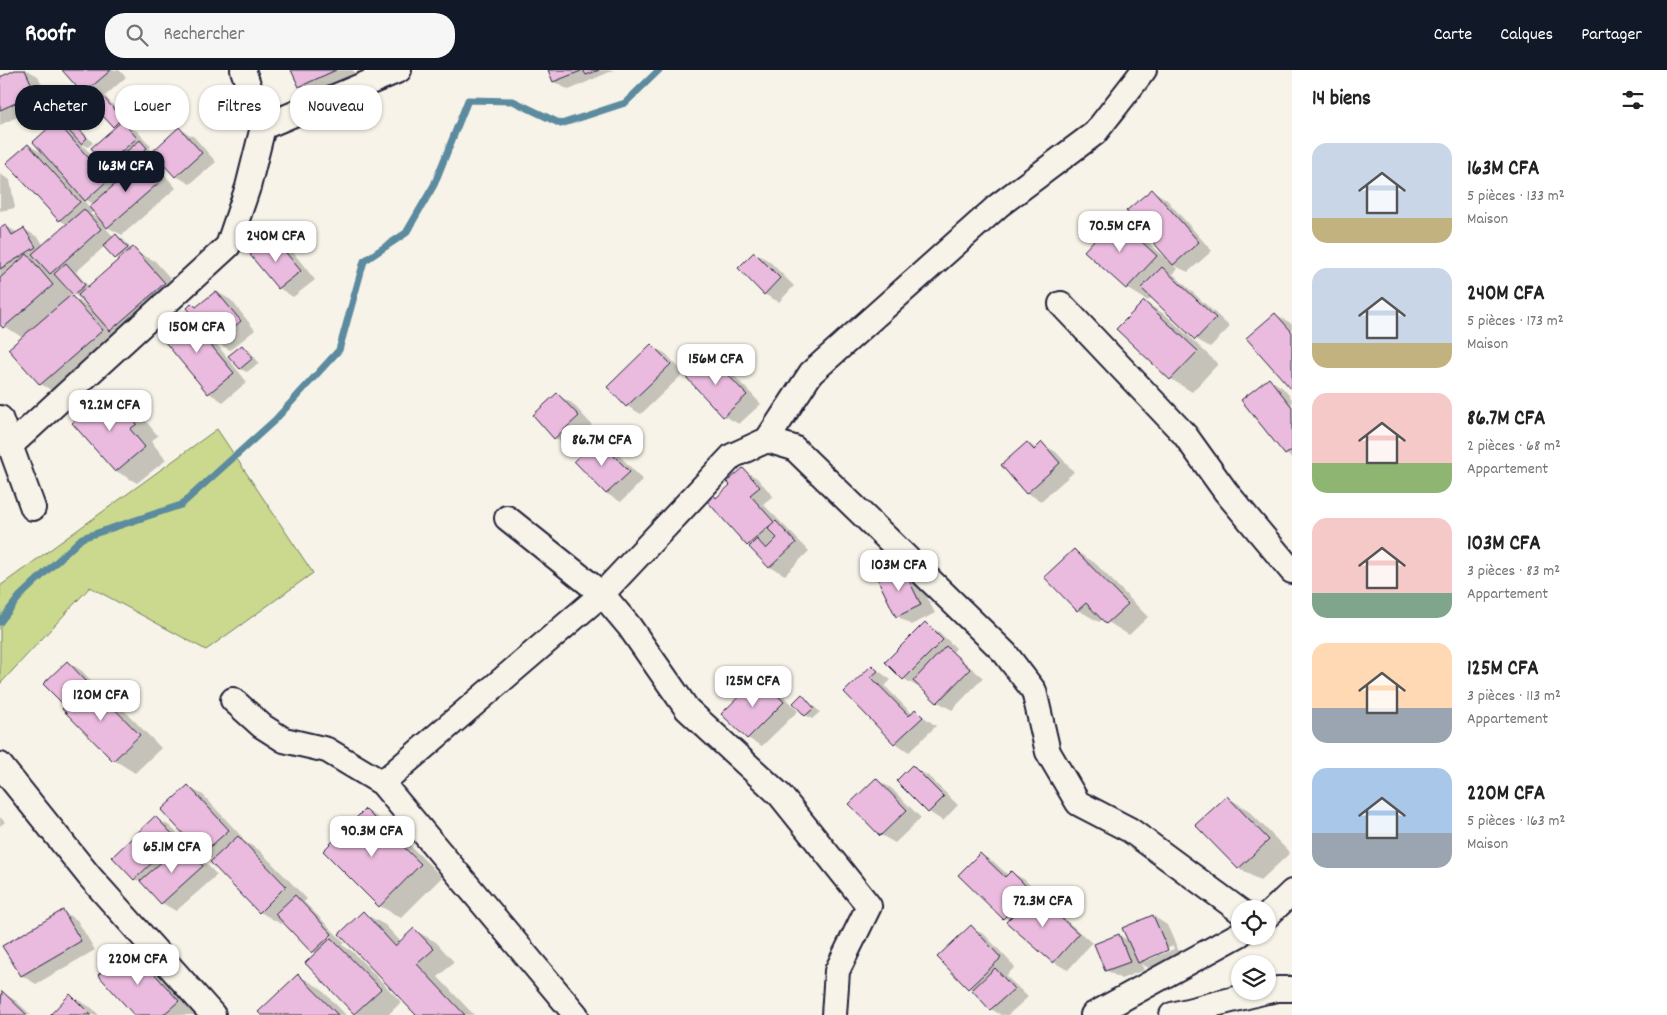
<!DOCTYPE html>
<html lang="fr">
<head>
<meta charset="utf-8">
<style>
  :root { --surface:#fff; --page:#f6f6f6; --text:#222; --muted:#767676; --accent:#111827 }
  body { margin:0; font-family:Dekko,sans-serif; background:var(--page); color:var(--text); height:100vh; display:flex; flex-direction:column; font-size:19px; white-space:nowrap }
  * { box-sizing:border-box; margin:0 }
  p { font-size:16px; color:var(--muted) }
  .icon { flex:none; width:28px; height:28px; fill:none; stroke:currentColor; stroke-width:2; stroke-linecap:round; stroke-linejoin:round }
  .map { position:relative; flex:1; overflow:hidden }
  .panel { display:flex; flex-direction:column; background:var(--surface); width:375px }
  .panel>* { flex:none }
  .top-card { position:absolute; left:15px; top:15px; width:475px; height:45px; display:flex; gap:10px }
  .tools { position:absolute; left:1231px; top:830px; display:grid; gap:10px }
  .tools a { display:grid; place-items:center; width:45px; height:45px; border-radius:50%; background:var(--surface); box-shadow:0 1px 4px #0004; font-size:25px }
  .price { position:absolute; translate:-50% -42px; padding:0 11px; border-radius:10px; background:#fff; color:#222; font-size:16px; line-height:32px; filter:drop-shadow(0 1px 2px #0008) }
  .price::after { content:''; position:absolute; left:50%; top:30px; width:15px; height:11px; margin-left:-8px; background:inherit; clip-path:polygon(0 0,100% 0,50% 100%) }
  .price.on { background:var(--accent); color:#fff }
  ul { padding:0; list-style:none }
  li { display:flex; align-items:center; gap:15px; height:125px; padding:0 20px }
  li span { display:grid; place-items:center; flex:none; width:140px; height:100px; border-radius:15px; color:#555 }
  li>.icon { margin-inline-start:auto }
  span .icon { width:60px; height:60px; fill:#fffc; stroke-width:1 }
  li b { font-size:21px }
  h2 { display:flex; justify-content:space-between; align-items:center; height:60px; padding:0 20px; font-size:21px }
  .pill { padding:0 18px; border-radius:20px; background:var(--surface); box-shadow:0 1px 4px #0004; font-size:18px; line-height:45px }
  .pill.on { background:var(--accent); color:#fff }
  header { display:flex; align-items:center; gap:30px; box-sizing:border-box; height:70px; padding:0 25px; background:var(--accent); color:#fff }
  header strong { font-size:24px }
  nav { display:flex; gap:28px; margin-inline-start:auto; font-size:18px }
  .search { width:350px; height:45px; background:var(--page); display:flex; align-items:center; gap:12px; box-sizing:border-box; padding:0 18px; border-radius:20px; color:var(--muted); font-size:19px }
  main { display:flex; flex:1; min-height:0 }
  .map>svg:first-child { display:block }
  .green { fill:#cad98d; stroke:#767e64 }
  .shadow { fill:#0003; fill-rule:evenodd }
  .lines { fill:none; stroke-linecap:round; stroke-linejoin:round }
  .stream { stroke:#5b8a9e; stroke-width:7 }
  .building { fill:#eabbde; stroke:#22223b }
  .minor-casing { stroke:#22223b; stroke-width:28 }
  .minor { stroke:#f7f3e8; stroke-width:24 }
</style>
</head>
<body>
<header>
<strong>Roofr</strong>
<div class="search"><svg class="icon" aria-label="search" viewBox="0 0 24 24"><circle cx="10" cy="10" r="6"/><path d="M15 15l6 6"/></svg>Rechercher</div>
<nav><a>Carte</a><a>Calques</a><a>Partager</a></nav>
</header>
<main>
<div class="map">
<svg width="1292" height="945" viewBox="0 0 1292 945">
  <rect width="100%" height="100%" fill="#f7f3e8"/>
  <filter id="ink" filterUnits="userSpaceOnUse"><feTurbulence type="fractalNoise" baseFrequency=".02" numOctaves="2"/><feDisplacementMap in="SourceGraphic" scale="10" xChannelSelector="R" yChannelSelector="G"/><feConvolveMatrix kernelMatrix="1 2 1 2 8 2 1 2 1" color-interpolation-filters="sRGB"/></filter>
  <g filter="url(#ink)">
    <!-- green -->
    <path class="green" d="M217 359 313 503 206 580 90 517 0 614V516Z"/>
    <!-- shadow -->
    <path class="shadow" d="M18 0H27L38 6 50 32 0 55V8Z
      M63 0H119L126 7 105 26 128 53 126 55 137 61 151 76 149 78 153 82 144 90 159 98 176 118 122 165 103 155 114 167 116 165 123 169 132 180 155 191 186 226 132 272 114 262 123 273 62 327 41 314 10 280 23 268 0 253V160L6 156 18 163 24 159 39 168 44 176 68 155 59 150 28 75 46 85 56 53 70 61 66 46 72 49 93 73 88 77 81 73 117 114 130 103 125 99 121 102 107 94 116 58ZM82 128 94 134 90 138ZM94 141 102 151 90 144ZM105 176 120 190 89 217 76 202ZM61 210 74 224 90 237 74 228 60 211Z
      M292 0H353L358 11 322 29 300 16Z
      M549 0H614L569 20 554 12Z
      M180 59 194 67 216 92 190 114 176 106Z
      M0 104 10 110 15 138 0 141Z
      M1152 120 1166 129 1212 181 1188 202 1173 195 1178 199 1173 204 1230 257 1210 277 1196 269 1152 227 1148 231 1127 218 1086 181 1115 149 1136 161 1169 191Z
      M274 168 288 176 315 210 293 227 279 218 252 185Z
      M755 183 769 191 794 216 779 232 764 224Z
      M217 222 231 230 255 260 230 280 214 271 247 312 223 332 209 323 186 246 202 255 193 234 197 237Z
      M1144 232 1166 245 1218 294 1192 322 1171 309 1118 259Z
      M1275 244 1292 254V318Z
      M242 276 249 280 259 293 247 302 240 299Z
      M652 276 666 284 684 303 641 344 627 336Z
      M709 286 723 294 761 334 739 354 724 346Z
      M1269 309 1283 318 1292 329V388L1286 384Z
      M111 323 133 335 158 366 151 371 166 390 137 413 116 401Z
      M557 325 572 333 592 355 569 376 555 368Z
      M597 370 612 378 643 410 621 432 607 424 575 391Z
      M1027 373 1037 379 1042 374 1056 382 1074 402 1041 431 1027 423Z
      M743 400 757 408 773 426 763 434 809 481 785 505 770 497 748 475 713 426 718 428 732 416Z
      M1074 480 1095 493 1148 547 1129 565 1103 549 1099 552 1078 540Z
      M902 498 916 506 935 543 912 555 897 546Z
      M925 553 939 562 956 578 953 582 983 608 952 640 938 632 920 615 918 617 904 609Z
      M68 592 82 601 99 620 111 627 161 678 135 703 114 690 64 639 68 635 45 614Z
      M873 597 891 610 885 616 912 644 916 641 936 656 909 682 895 673 846 622Z
      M772 599 790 614 783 621 775 617Z
      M759 608 774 617 798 641 762 676 747 668Z
      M802 626 820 642 812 649 806 645Z
      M912 697 927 705 958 735 943 751 929 742 898 711Z
      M877 710 891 718 921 748 895 773 881 765Z
      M188 717 203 725 243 768 242 770 259 780 307 829 304 832 345 873 342 875 353 882 401 932 388 945H359L355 943 316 884 284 852 281 854 260 842 214 790 203 784 162 740Z
      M1227 727 1248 740 1290 783 1260 811 1239 798 1197 755Z
      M366 740 387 753 442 807 401 848 380 836Z
      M0 747 5 752 0 756Z
      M155 748 170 756 217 805 176 841 162 833 145 814 135 809Z
      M980 784 995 793 1008 805 1011 802 1025 810 1045 830 1044 831 1092 873 1068 900 1053 892 960 805Z
      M63 842 77 850 95 880 36 914 21 905Z
      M363 843 385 855 401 872 414 860 436 872 454 892 438 907 474 945H417Z
      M1153 846 1167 855 1182 888 1153 900 1141 894 1144 900 1121 909 1106 900 1119 865 1129 871ZM1173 876 1174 879 1146 891V888Z
      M971 857 985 865 1015 897 1006 906 1028 927 1008 945H1001L991 939 939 887Z
      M129 878 151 890 198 945H136Z
      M298 905 320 918 346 945H263Z
      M2 922 16 931 31 945H0Z
      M71 926 92 938 99 945H52Z"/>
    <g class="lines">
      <!-- stream -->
      <path class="stream" d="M0 552 20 526 82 468 181 435 275 350 339 280 364 191 406 163 434 115 468 30 513 31 561 54 625 33 659 0"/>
    </g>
    <!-- building -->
    <path class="building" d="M15 0H25L36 24 0 40V7Z
      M62 0H111L83 24Z
      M291 0H336L299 17Z
      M548 0H580L581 1 553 12Z
      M583 0H599L586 5Z
      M95 18 122 48 113 57 85 26Z
      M65 44 87 68 81 74 59 50Z
      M56 51 108 110 85 131 33 72Z
      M122 51 137 68 106 95 91 78Z
      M179 57 202 83 175 107 152 82Z
      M140 70 147 78 123 100 115 91Z
      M28 74 80 132 59 151 6 93Z
      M144 89 163 109 107 158 89 137Z
      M1152 119 1199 172 1173 195 1126 141Z
      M84 139 101 159 50 204 32 184Z
      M1115 147 1157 186 1126 219 1084 181Z
      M6 155 12 165 24 158 36 177 0 199V158Z
      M116 164 128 178 115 189 103 176Z
      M273 167 301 201 278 219 250 185Z
      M133 177 165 213 110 261 78 225Z
      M754 182 780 208 764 225 738 198Z
      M27 184 53 215 3 258 0 255V208Z
      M66 193 85 215 73 225 54 204Z
      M1162 197 1216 248 1195 270 1141 218Z
      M216 221 241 251 215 273 187 238 192 233 196 237Z
      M71 225 103 260 40 315 8 279Z
      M1144 231 1198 281 1170 310 1116 259Z
      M1275 243 1292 262V320L1246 268Z
      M186 245 234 303 208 324 160 266Z
      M651 274 671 294 626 337 607 317Z
      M242 275 253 288 240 299 228 286Z
      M708 284 747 325 723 347 685 306Z
      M1269 308 1292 337V380L1285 385 1241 330Z
      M111 322 137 354 130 359 145 377 115 402 72 353Z
      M557 323 579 346 554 369 533 345Z
      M597 369 630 402 606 424 574 391Z
      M1027 372 1034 380 1042 372 1060 393 1026 424 1001 395Z
      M743 398 760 417 750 425 774 452 747 476 706 430 713 424 716 428 730 415 727 412Z
      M776 451 796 473 769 498 749 477 757 469 766 479 777 468 768 459Z
      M1074 479 1128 534 1106 554 1086 533 1077 541 1044 507Z
      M902 496 921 535 896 547 877 508Z
      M925 552 943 570 903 610 885 592Z
      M946 576 970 599 937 633 913 611Z
      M67 591 86 611 62 633 43 614Z
      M872 595 878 601 871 607 909 646 915 639 923 647 894 674 844 622Z
      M772 598 784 610 776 618 763 607Z
      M759 607 784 632 747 669 721 644Z
      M89 613 140 665 113 691 62 639Z
      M802 624 814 638 805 646 793 633Z
      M912 695 944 727 928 743 896 711Z
      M876 708 907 740 880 766 849 734Z
      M188 715 229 760 202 784 161 740Z
      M1227 726 1269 770 1238 799 1195 755Z
      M365 739 421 794 379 837 323 781Z
      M155 746 177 769 134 810 112 787Z
      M238 766 286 816 259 843 210 792Z
      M183 773 203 796 161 834 140 811Z
      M980 783 1005 807 1011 801 1031 821 1003 849 958 805Z
      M1034 824 1079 864 1053 893 1006 852Z
      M295 825 332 864 312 883 275 844Z
      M63 840 81 871 21 906 2 876Z
      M363 841 395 876 414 858 434 879 417 894 465 945H416L339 864Z
      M1153 845 1168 880 1138 893 1122 858Z
      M971 855 1001 888 968 919 937 887Z
      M1119 864 1130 892 1105 901 1094 874Z
      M331 868 381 919 354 944 305 893Z
      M129 876 179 931 163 945H134L98 905Z
      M995 898 1014 919 990 940 972 920Z
      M298 904 338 945H261L258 942Z
      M2 921 27 945H0Z
      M70 924 91 945H50Z"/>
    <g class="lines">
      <!-- minor casing -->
      <g class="minor-casing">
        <path id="minor" d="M263 57 399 0
          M1061 234 1185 365 1226 422 1292 501
          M0 348 33 438
          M767 370 811 303 999 135 1095 63 1144 0
          M10 376 228 176 248 117 263 57 243 0
          M507 448 602 524 629 556 687 639 780 725 869 836 837 901 834 945
          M233 630 262 656 284 670 327 680 382 713 576 945
          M0 695 90 807 213 945
          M382 713 602 524 732 386 767 370 794 378 1005 583 1034 621 1048 682 1078 733 1130 760 1240 841
          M1268 845 1292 822
          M1268 921 1278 919H1292
          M1093 945 1240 864
          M1172 945 1267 921"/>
      </g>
      <!-- minor -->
      <use href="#minor" class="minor"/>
    </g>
  </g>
</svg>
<div class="tools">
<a><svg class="icon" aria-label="locate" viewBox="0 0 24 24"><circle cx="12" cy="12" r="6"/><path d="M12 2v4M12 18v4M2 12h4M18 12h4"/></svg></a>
<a><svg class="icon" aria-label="layers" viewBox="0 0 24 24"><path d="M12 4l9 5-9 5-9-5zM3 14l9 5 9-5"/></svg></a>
</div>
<b class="price on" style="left:126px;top:123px">163M CFA</b>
<b class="price" style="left:1120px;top:183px">70.5M CFA</b>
<b class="price" style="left:276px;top:193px">240M CFA</b>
<b class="price" style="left:197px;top:284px">150M CFA</b>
<b class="price" style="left:716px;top:316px">156M CFA</b>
<b class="price" style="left:110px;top:362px">92.2M CFA</b>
<b class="price" style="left:602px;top:397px">86.7M CFA</b>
<b class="price" style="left:899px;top:522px">103M CFA</b>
<b class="price" style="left:753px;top:638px">125M CFA</b>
<b class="price" style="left:101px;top:652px">120M CFA</b>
<b class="price" style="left:372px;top:788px">90.3M CFA</b>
<b class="price" style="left:172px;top:804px">65.1M CFA</b>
<b class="price" style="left:1043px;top:858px">72.3M CFA</b>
<b class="price" style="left:138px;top:916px">220M CFA</b>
<div class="top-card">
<a class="pill on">Acheter</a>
<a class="pill">Louer</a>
<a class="pill">Filtres</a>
<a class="pill">Nouveau</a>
</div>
</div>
<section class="panel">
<h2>14 biens<svg class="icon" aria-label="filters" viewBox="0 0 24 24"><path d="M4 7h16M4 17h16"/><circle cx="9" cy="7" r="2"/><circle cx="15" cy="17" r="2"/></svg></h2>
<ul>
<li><span style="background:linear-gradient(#c9d6e8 75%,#c2b280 0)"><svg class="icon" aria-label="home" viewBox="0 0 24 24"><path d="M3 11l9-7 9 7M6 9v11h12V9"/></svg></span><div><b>163M CFA</b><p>5 pièces · 133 m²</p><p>Maison</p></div></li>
<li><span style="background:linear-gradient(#c9d6e8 75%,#c2b280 0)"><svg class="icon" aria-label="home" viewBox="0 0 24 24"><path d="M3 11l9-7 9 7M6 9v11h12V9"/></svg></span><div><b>240M CFA</b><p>5 pièces · 173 m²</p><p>Maison</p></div></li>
<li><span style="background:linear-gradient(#f6c9c9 70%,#8fb573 0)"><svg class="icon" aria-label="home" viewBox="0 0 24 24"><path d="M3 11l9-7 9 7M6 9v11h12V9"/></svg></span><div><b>86.7M CFA</b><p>2 pièces · 68 m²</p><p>Appartement</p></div></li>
<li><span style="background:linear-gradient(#f6c9c9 75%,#7fa58c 0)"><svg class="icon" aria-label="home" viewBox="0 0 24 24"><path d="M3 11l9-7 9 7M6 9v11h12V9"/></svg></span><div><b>103M CFA</b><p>3 pièces · 83 m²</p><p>Appartement</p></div></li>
<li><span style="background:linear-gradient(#ffd9b3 65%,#9aa5b1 0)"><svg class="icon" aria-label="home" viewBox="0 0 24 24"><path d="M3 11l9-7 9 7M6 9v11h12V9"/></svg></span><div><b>125M CFA</b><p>3 pièces · 113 m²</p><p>Appartement</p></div></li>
<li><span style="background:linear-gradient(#a9c7e8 65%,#9aa5b1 0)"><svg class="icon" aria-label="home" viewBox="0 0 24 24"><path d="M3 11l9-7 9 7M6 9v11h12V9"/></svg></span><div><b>220M CFA</b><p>5 pièces · 163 m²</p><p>Maison</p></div></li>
</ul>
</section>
</main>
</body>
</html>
